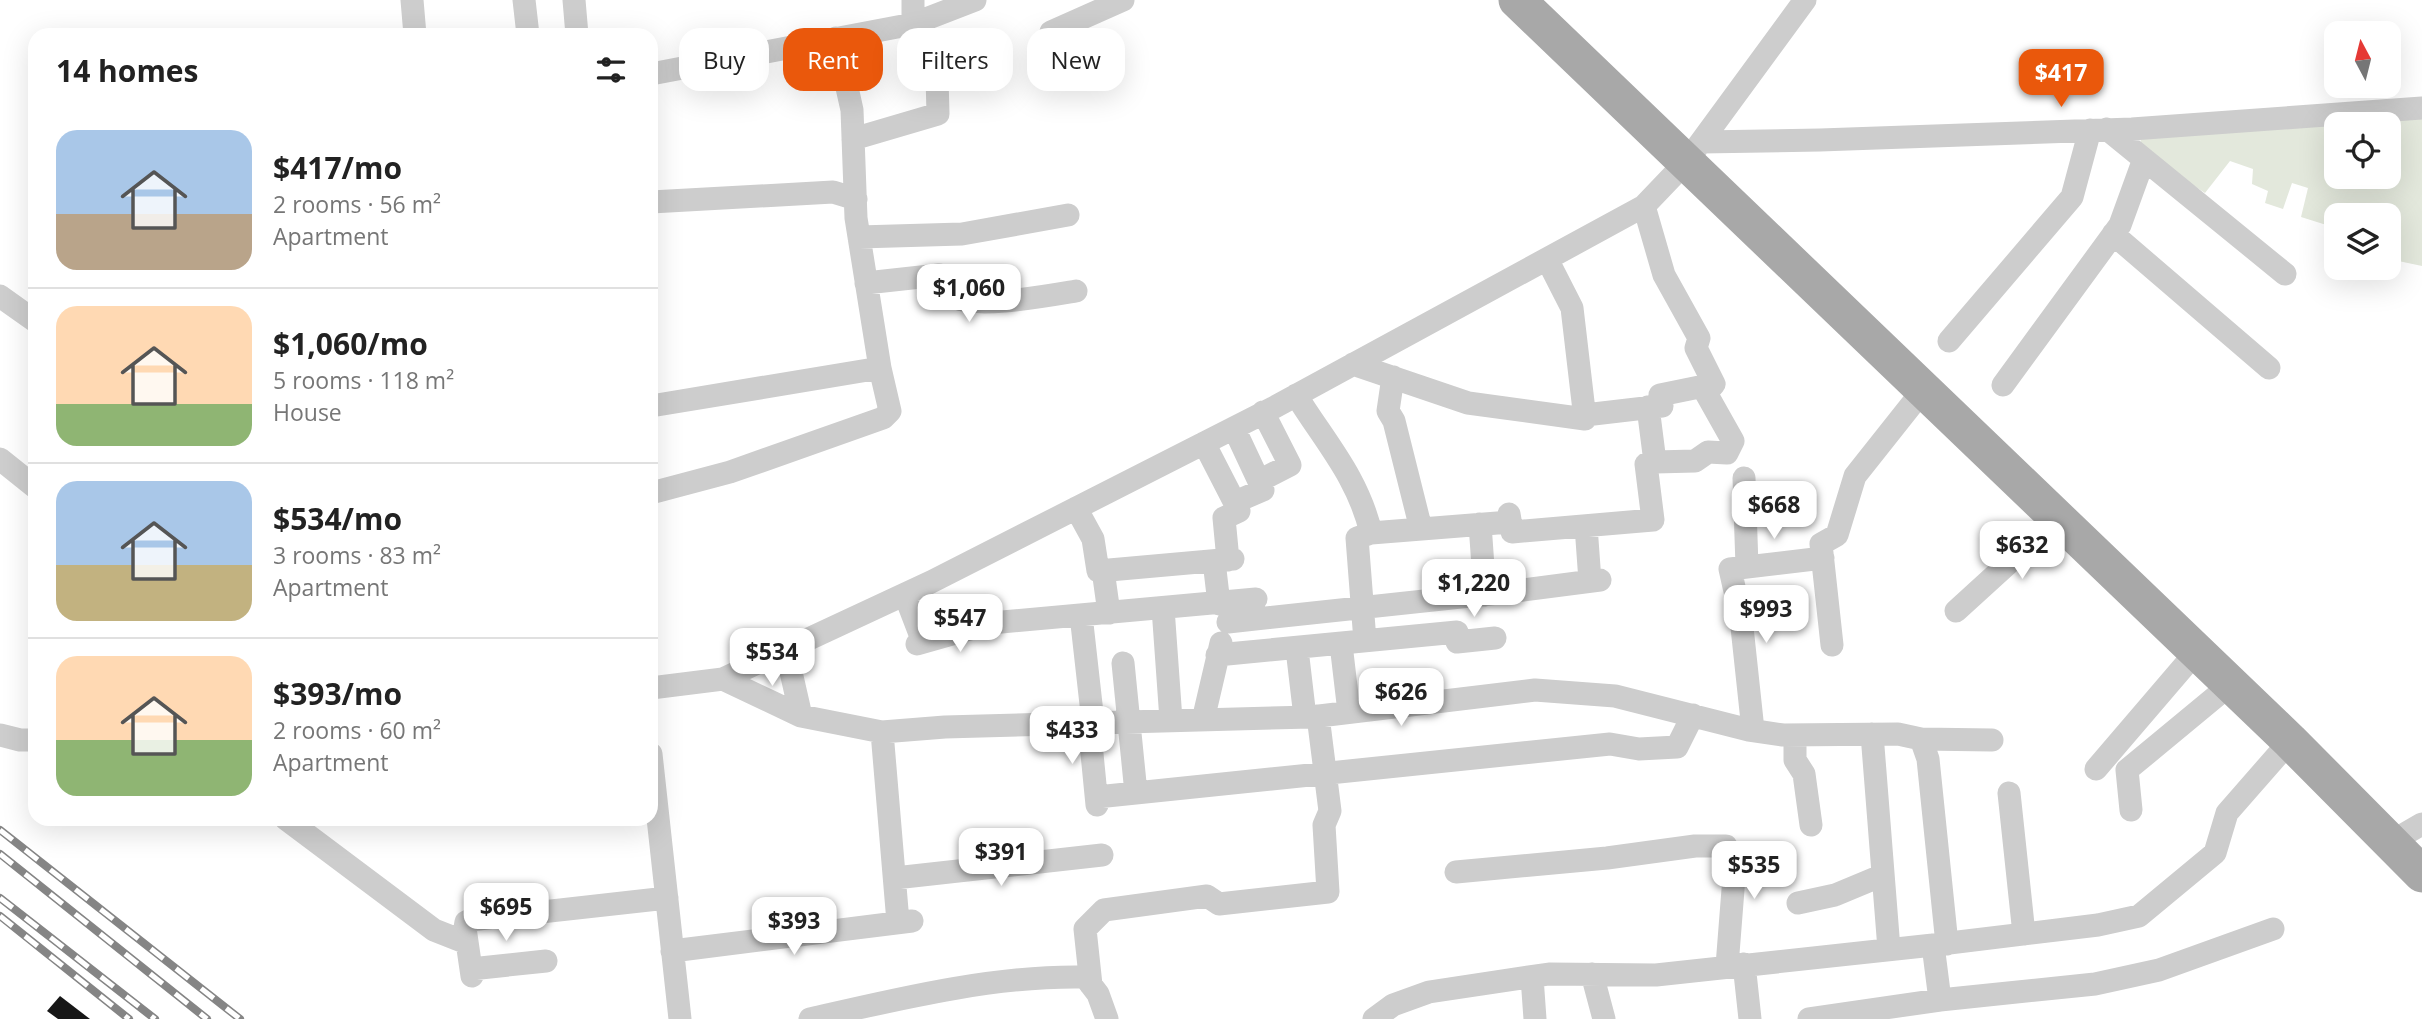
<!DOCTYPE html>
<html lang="en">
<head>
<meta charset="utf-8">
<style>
  :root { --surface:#fff; --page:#f2f2f2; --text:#222; --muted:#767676; --line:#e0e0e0; --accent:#ea580c }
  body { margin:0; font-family:"Open Sans",sans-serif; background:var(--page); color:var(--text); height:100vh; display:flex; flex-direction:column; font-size:26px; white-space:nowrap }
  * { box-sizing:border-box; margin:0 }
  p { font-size:23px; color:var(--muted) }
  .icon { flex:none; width:38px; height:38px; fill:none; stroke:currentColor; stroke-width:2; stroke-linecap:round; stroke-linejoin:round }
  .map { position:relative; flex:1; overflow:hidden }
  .side { position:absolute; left:28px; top:28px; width:630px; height:798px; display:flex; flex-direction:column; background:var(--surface); border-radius:21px; box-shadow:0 7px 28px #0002 }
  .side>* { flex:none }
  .top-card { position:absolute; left:679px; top:28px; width:665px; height:63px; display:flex; gap:14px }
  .needle { width:46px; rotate:353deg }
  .tools { position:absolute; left:2324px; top:21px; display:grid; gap:14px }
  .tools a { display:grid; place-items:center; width:77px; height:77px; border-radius:14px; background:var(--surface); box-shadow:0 7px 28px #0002; font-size:35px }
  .price { position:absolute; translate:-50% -60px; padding:0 16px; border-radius:14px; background:#fff; color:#222; font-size:23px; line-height:46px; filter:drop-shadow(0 2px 4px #0008) }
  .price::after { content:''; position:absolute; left:50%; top:42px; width:21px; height:16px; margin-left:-10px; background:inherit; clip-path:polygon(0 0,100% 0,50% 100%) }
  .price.active { background:var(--accent); color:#fff }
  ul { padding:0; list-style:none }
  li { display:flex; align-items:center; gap:21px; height:175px; padding:0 28px }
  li+li { border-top:2px solid var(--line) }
  li span { display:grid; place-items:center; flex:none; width:196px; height:140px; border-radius:21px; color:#555 }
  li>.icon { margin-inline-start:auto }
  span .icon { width:84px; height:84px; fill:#fffc; stroke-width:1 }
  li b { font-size:30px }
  h2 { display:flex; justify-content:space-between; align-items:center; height:84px; padding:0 28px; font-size:30px }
  .tag { padding:0 24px; border-radius:21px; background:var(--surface); box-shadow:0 7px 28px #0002; font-size:24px; line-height:63px }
  .tag.active { background:var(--accent); color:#fff }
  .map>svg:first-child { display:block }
  .green { fill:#e3e8dc; fill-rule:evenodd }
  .building { fill:#171717 }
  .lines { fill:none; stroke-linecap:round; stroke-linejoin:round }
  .street { stroke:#cdcdcd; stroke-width:23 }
  .primary { stroke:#a8a8a8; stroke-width:37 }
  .rail-casing { stroke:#858585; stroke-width:8 }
  .rail { stroke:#fff; stroke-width:5; stroke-dasharray:16; stroke-linecap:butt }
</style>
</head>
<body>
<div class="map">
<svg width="2422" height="1019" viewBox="0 0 2422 1019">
  <rect width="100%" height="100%" fill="#fff"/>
  <!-- green -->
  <path class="green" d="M2422 102V266L2389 259V215H2336V228L2301 217 2308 188 2292 183 2283 209 2265 203 2268 191 2252 184 2253 169 2230 161 2205 193 2142 151 2138 121ZM2336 124H2389V177H2336Z"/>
  <!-- building -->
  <path class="building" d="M60 996 90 1019H58L47 1011Z"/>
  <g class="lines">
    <!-- street -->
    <path class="street" d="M412 0 415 35
      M524 0 528 35
      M574 0 577 35
      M913 0V24
      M1051 32 1123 0
      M651 74 913 24 975 0
      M2107 129 2285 274
      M853 139 938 114 937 77
      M1701 142 1820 140 2132 129 2422 108
      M651 202 833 192 856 199
      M1644 206 1664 275 1699 338 1696 348 1714 384 1706 393 1733 441 1727 453 1708 452 1695 461 1655 462
      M2113 234 2269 368
      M859 237 962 234 1068 215
      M866 283 939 275C943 281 946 290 950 295 967 311 1052 295 1076 291
      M0 296 35 321
      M1949 341 2072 197 2090 130
      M1353 364 1468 403 1585 419 1572 308 1547 259
      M1393 377 1388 411 1394 421 1421 529
      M2003 385 2120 225 2144 159
      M1296 395C1325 442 1358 477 1371 533
      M651 406 880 368
      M1585 415 1662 406 1660 395 1714 384
      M1234 428 1263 490 1235 502
      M1204 443 1239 511 1224 518 1228 560
      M0 459 35 487
      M1744 478 1747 566
      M1259 481 1290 465 1263 412
      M651 493 730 472 883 418 890 411 880 368 856 218 852 110 836 38
      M1076 508 1093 539 1098 571 1233 559
      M1509 514 1512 532 1653 520 1646 464 1655 462 1648 407
      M1480 524 1485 595
      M1586 526 1590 581
      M1214 561 1219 604
      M1103 570 1109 613
      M905 595 923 642
      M1163 608 1171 720
      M1956 611 2058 518
      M1081 615 1093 722
      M1228 622 1508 592 1600 580
      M1365 641 1357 538 1371 533 1510 522
      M917 644 991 623 1256 599
      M1341 644 1349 712
      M1832 645 1821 544 1837 535 1855 476 1924 389
      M1297 649 1305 717
      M786 650 801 716
      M1217 655 1457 632V642L1495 638
      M1123 663 1136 793
      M723 679 801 716 882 732 945 727 1311 717 1535 690 1615 696 1749 730 1783 735 1898 734 1921 739 1928 759 1947 944
      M651 688 723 679 931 582 1273 408 1644 206 1687 161 1805 0
      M1203 720 1221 643
      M1089 723 1097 805
      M1753 730 1741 618 1730 569 1823 558
      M882 732 898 922
      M1872 734 1889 949
      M0 735 20 740H35
      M1795 735V760L1804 774 1811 825
      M1921 739 1992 740
      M651 754 680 1019
      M2096 769 2197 651
      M2009 793 2024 934
      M1097 797 1610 744 1639 749 1677 747 1693 715
      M2131 810 2127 770 2231 684
      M286 819 434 930 467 943
      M2391 842 2422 824
      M1456 872 1607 858 1695 846H1726L1735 864 1727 966
      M895 878 1102 855
      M1798 903 1835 895 1883 875
      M1933 945 1940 1000
      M672 951 912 921
      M1744 964 1750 1019
      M471 969 546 961
      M1592 974 1604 1019
      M472 976 465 928 466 922 470 920 667 898
      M1532 977 1535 1019
      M1091 985 1085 929 1104 910 1207 896 1219 904 1328 892 1324 825 1330 811 1318 716
      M810 1019C897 999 996 975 1085 977L1098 994 1107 1019
      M1374 1019 1393 1005 1429 992 1549 974 1656 975 1933 945 2098 925 2139 916 2215 853 2227 813 2290 741
      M1809 1019 1940 1000 2095 984 2159 970 2273 929"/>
    <!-- primary -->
    <path class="primary" d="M1517 0 2290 741 2422 874"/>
    <!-- rail casing -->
    <g class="rail-casing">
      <path id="rail" d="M0 830 240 1019
        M0 854 207 1019
        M0 898 155 1019
        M0 916 129 1019"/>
    </g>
    <!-- rail -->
    <use href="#rail" class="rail"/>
  </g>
</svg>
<div class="tools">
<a><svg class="needle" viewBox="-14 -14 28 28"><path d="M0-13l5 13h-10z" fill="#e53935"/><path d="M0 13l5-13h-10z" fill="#767676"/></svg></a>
<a><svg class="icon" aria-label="locate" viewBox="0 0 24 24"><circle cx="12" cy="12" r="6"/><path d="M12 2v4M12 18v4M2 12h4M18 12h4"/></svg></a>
<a><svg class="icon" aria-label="layers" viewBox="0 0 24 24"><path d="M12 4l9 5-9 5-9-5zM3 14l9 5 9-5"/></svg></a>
</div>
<b class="price active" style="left:2061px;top:109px">$417</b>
<b class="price" style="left:969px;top:324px">$1,060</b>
<b class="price" style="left:1774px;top:541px">$668</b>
<b class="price" style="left:2022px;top:581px">$632</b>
<b class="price" style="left:1474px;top:619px">$1,220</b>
<b class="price" style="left:1766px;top:645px">$993</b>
<b class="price" style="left:960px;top:654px">$547</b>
<b class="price" style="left:772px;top:688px">$534</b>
<b class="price" style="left:1401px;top:728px">$626</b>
<b class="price" style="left:1072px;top:766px">$433</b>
<b class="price" style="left:1001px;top:888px">$391</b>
<b class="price" style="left:1754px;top:901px">$535</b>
<b class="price" style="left:506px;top:943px">$695</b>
<b class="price" style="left:794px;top:957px">$393</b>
<div class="top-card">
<a class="tag">Buy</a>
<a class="tag active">Rent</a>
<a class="tag">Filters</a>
<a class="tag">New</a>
</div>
<section class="side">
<h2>14 homes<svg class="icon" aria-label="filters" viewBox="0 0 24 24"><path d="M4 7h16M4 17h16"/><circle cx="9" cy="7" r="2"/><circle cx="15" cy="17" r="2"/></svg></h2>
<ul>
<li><span style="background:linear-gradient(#a9c7e8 60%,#b9a48a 0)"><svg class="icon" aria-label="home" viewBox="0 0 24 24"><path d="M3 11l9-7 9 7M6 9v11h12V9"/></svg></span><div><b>$417/mo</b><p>2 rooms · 56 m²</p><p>Apartment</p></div></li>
<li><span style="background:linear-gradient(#ffd9b3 70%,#8fb573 0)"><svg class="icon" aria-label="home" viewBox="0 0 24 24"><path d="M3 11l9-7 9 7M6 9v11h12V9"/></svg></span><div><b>$1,060/mo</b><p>5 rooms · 118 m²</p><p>House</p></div></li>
<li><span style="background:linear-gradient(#a9c7e8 60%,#c2b280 0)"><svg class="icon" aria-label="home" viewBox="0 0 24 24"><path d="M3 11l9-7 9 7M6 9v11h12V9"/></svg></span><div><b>$534/mo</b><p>3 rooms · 83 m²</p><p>Apartment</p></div></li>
<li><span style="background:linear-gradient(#ffd9b3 60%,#8fb573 0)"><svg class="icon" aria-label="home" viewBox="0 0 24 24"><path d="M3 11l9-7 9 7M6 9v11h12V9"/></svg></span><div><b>$393/mo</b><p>2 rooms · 60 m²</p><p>Apartment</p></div></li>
</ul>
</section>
</div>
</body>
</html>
